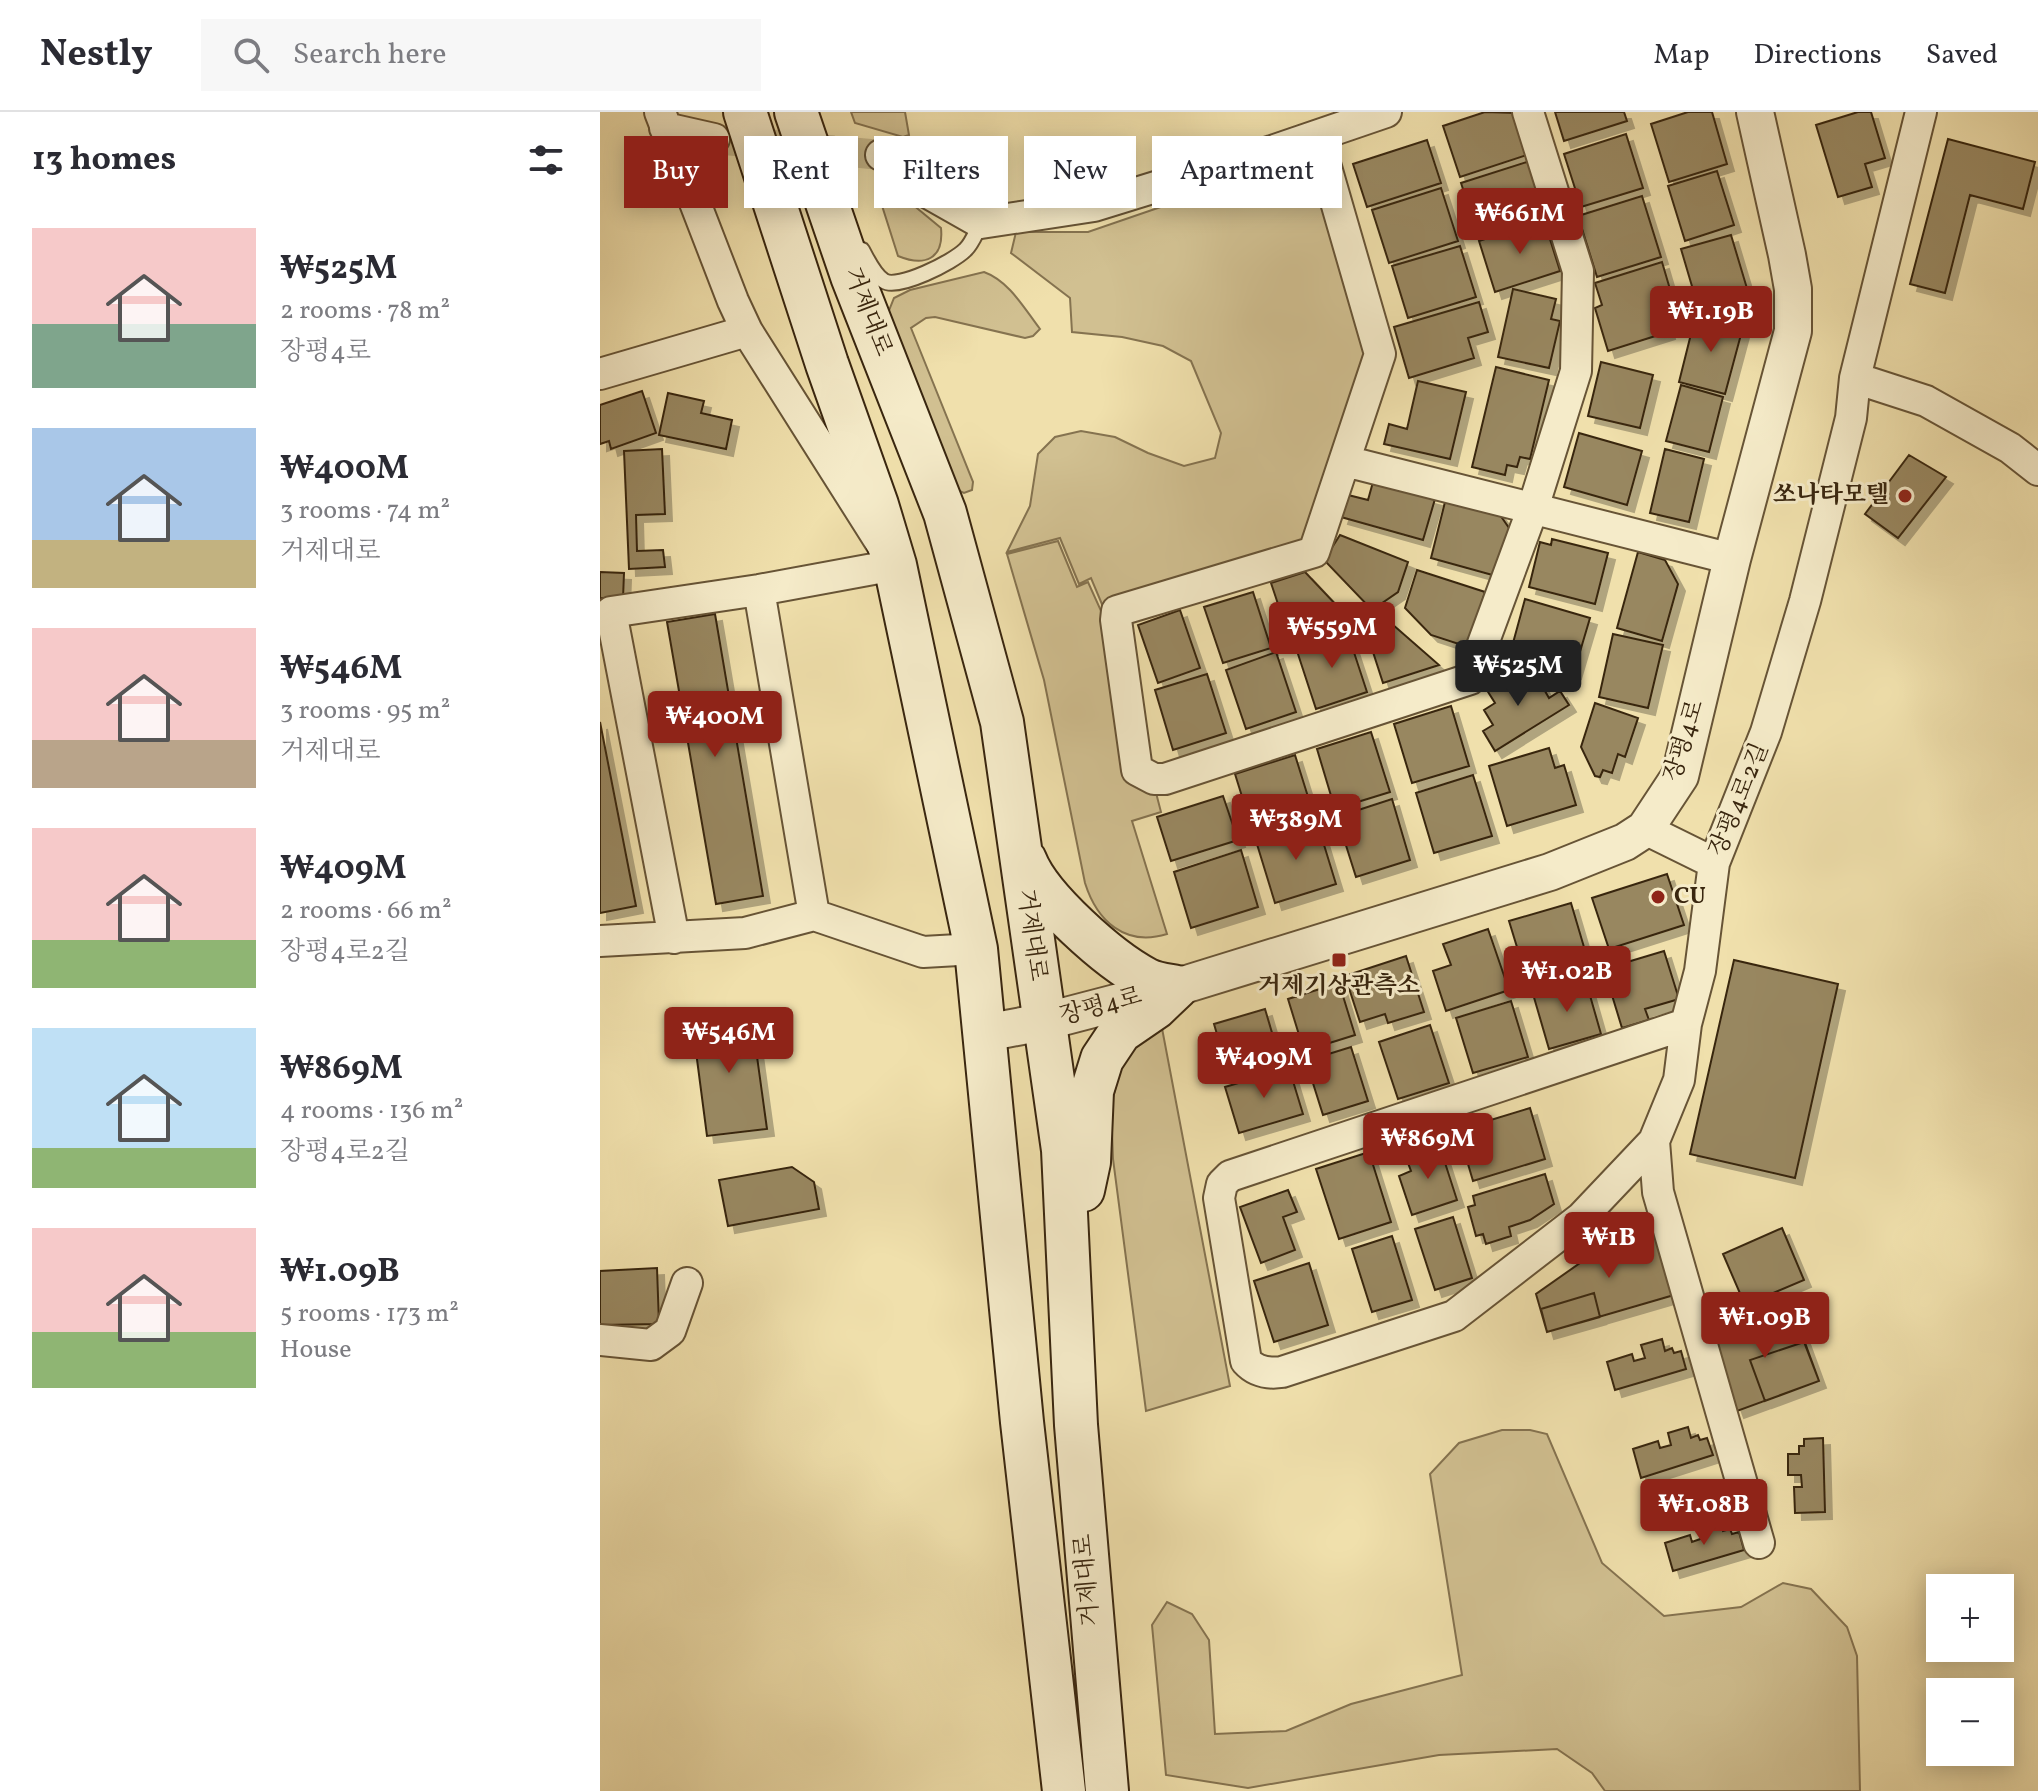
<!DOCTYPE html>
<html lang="en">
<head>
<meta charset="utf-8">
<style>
  :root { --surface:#fff; --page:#f7f7f7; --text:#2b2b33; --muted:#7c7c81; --line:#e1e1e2; --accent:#8f2418 }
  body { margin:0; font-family:Vollkorn,"Noto Serif KR",serif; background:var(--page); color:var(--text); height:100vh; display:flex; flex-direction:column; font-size:30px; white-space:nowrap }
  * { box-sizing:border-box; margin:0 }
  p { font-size:26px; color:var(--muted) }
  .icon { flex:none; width:44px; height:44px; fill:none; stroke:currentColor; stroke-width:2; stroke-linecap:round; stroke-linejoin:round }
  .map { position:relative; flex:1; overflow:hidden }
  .drawer { display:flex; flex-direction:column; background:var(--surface); width:600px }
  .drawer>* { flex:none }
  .guide { position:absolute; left:24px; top:24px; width:760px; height:72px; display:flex; gap:16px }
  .tools { position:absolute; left:1326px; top:1462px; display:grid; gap:16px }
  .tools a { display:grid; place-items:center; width:88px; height:88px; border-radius:0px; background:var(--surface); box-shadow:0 4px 20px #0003; font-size:40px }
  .price { position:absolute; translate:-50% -68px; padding:0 18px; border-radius:8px; background:var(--accent); color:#fff; font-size:26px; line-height:52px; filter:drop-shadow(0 2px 4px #0008) }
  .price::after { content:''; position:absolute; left:50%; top:48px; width:24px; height:18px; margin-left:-12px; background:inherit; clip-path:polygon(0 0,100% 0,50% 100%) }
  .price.current { background:#222; color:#fff }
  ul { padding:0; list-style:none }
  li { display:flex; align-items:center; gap:24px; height:200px; padding:0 32px }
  li span { display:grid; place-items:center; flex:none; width:224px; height:160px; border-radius:0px; color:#555 }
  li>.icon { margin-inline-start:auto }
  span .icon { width:96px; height:96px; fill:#fffc; stroke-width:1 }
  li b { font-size:34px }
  h2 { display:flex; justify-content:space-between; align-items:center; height:96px; padding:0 32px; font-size:34px }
  .pill { padding:0 28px; border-radius:0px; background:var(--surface); box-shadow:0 4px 20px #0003; font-size:28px; line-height:72px }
  .pill.current { background:var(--accent); color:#fff }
  header { display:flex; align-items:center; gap:48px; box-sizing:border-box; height:112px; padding:0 40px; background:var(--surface); border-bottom:2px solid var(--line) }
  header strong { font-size:38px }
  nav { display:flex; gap:44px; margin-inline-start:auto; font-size:28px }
  .search { width:560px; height:72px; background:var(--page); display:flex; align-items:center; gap:20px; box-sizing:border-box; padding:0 28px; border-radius:0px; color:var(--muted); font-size:30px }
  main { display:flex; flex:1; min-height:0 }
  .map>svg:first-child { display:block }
  .green { fill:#d1c091; stroke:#857350; stroke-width:2 }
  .building { fill:#988761; stroke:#39260f; stroke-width:2; filter:url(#shadow) }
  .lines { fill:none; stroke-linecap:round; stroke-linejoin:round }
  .minor-tunnel { stroke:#cbbb8d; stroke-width:30; stroke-dasharray:30 15; stroke-linecap:butt }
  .service-casing { stroke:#675436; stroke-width:18 }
  .minor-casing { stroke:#675436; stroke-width:34 }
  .tertiary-casing { stroke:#675436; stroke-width:40 }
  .secondary-casing { stroke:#39260f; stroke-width:46 }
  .service { stroke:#f5ebc9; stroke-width:14 }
  .minor { stroke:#f5ebc9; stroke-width:30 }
  .tertiary { stroke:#f5ebc9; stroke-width:36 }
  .secondary { stroke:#f5ebc9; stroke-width:42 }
  .poi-dot { fill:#8f2418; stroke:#f5ebc9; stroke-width:3 }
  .labels { text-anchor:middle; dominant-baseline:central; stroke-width:6; stroke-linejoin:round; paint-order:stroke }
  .street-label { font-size:24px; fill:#39260f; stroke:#f5ebc9 }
  .poi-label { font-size:24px; font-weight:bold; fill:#39260f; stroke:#f5ebc9; text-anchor:end }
</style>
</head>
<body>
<header>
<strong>Nestly</strong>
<div class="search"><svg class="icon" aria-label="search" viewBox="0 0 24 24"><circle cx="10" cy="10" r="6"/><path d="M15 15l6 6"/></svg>Search here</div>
<nav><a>Map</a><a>Directions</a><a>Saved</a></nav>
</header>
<main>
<section class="drawer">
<h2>13 homes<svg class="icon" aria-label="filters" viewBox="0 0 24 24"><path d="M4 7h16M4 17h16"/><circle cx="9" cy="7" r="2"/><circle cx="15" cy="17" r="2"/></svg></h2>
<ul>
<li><span style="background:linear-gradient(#f6c9c9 60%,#7fa58c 0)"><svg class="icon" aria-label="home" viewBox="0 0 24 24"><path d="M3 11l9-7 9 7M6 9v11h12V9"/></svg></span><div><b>₩525M</b><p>2 rooms · 78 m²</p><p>장평4로</p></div></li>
<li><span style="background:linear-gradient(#a9c7e8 70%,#c2b280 0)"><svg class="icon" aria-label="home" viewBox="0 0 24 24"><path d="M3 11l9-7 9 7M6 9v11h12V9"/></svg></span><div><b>₩400M</b><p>3 rooms · 74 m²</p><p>거제대로</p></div></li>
<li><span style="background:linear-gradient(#f6c9c9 70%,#b9a48a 0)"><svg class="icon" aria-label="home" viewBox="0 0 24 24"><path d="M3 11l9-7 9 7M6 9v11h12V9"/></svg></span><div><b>₩546M</b><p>3 rooms · 95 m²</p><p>거제대로</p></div></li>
<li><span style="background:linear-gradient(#f6c9c9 70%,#8fb573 0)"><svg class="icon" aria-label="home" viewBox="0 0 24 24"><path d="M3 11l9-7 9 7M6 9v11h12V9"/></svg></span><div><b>₩409M</b><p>2 rooms · 66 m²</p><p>장평4로2길</p></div></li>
<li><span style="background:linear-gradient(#bfe0f5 75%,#8fb573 0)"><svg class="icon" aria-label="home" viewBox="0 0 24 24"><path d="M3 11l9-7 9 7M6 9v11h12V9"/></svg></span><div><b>₩869M</b><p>4 rooms · 136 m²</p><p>장평4로2길</p></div></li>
<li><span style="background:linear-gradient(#f6c9c9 65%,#8fb573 0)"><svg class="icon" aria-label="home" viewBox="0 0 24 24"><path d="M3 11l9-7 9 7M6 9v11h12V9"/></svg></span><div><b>₩1.09B</b><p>5 rooms · 173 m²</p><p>House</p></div></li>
</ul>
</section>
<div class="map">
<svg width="1438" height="1679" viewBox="0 0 1438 1679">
  <defs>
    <filter id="shadow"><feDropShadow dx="7" dy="7" stdDeviation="0" flood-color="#0004"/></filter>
  </defs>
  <rect width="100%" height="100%" fill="#f0e0ac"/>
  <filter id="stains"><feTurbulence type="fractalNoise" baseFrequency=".0025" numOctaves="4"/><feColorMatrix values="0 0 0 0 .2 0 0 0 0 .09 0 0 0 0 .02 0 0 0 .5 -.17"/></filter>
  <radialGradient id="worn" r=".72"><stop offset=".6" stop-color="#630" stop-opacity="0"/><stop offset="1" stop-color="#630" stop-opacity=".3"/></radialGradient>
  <!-- green -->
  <path class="green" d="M251 0H305L309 23 303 25 255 11Z
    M708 38 780 242 714 440 504 497 491 466 479 472 460 426 407 440 430 394 438 342 455 325 481 319 515 325 548 341 584 354 615 346 621 321 591 249 563 234 522 225 472 220 470 186 411 141 416 120H488L616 76Z
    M295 78 341 116C344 147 325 155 298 144L278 81Z
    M384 160C409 169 424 196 440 217L433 224 425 226 335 205 326 206 311 216 373 370 372 378 364 381 355 377 286 206 294 186 310 178Z
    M458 429 477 475 488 470 502 501 554 673 561 700 532 709 567 822C525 835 497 809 485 771L444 568 407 442Z
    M561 911 630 1274 546 1299 513 1047 511 993 521 955 536 927Z
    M902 1318H930L947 1322 1002 1451 1064 1504 1141 1495 1183 1471 1211 1477 1247 1515 1257 1544 1260 1679H1005L992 1661 957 1637 839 1643 648 1676 566 1663 552 1513 567 1490 592 1502 609 1528 615 1622 686 1619 751 1592 862 1563 830 1362 859 1331Z"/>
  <!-- building -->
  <path class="building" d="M885 0 916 1 930 42 860 65 843 14Z
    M955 0H1024L1027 9 964 29Z
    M1088 0H1112L1127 52 1069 70 1051 12Z
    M1258 0H1271L1285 46 1265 52 1272 75 1238 85 1216 13Z
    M1026 22 1043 76 981 95 964 42Z
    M1348 27 1435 50 1423 97 1370 83 1345 181 1310 172Z
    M827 28 841 71 767 95 753 52Z
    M930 49 947 100 878 123 861 71Z
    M1117 59 1134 113 1085 129 1068 74Z
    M841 76 858 129 789 151 772 98Z
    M1042 84 1061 145 997 165 978 104Z
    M944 108 960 159 895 180 879 129Z
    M1131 123 1149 183 1099 198 1081 137Z
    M860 134 876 185 808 206 792 154Z
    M1062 150 1077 201 1064 205 1068 220 1008 239 995 196 1002 193 995 171Z
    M913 177 956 187 951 207 960 209 949 256 898 245Z
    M879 190 888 220 868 226 874 246 809 266 794 215Z
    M1096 202 1143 215 1125 282 1079 270Z
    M1001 250 1053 263 1040 316 988 304Z
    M896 255 949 268 930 347 920 345 917 355 907 353 905 363 872 355Z
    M818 269 866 280 850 347 784 332 789 312 807 317Z
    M1081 273 1123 285 1109 340 1066 329Z
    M42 279 56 321 11 337 9 329 0 332V293Z
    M68 281 104 289 101 301 132 308 126 337 59 323Z
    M979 321 1042 339 1027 393 964 375Z
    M62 337 65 402 36 403 37 439 63 438 65 455 29 457 24 339Z
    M1065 337 1104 347 1089 410 1050 401Z
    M1309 343 1346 365 1298 426 1265 402Z
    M773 370 835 387 823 428 741 405 748 383 768 388Z
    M846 386 898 400 909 416 896 464 831 446Z
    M740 423 808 450 798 480 772 498 724 448Z
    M952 427 1008 441 995 492 929 475 940 430 951 433Z
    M1038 440 1065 448 1078 472 1062 529 1017 516Z
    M817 458 885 480 868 535 831 523 805 496Z
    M0 460 24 461 23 487 0 486Z
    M705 460 740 497 745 510 690 528 671 471Z
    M653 480 671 536 623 551 604 495Z
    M925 487 990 506 974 560 910 542Z
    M580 498 600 556 558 571 538 513Z
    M115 502 163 784 116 792 67 510Z
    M784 505 839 553 783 571 764 512Z
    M747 519 767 580 716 597 696 536Z
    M1013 522 1063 533 1048 596 999 585Z
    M676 540 696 600 646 617 626 558Z
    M915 558 924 573 937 565 949 586 960 579 969 593 895 639 883 619 893 613 884 598 895 591 885 575Z
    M607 562 626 621 573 638 555 578Z
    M995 591 1038 606 1025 645 1018 642 1012 661 1003 658 1000 665 995 664 981 635Z
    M851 594 869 654 812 671 794 612Z
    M0 610 36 794 0 801Z
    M771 620 790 680 735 697 717 637Z
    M949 636 955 656 964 653 976 693 907 714 889 654Z
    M695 643 714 704 654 723 635 662Z
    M873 663 892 724 834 741 816 681Z
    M623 684 638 728 571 749 557 705Z
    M792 687 810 748 756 765 737 705Z
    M717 710 736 772 675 791 656 729Z
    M641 738 658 795 591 816 574 760Z
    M1067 762 1084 813 1009 837 992 786Z
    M971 791 989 852 928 871 909 809Z
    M888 817 909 878 846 899 833 859 851 853 843 832Z
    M1064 839 1079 887 1045 897 1049 908 1022 916 1004 857Z
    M806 844 824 900 788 911 785 902 760 910 745 864Z
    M1134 848 1238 872 1195 1066 1090 1042Z
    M985 866 1001 922 949 937 933 882Z
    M739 871 755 923 704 939 688 887Z
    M911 889 928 945 873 961 856 906Z
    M665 897 681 951 630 967 614 912Z
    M151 901 167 1017 107 1024 92 909Z
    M830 913 849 971 798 987 779 930Z
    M751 935 768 989 723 1003 706 949Z
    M689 956 703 1002 639 1021 625 975Z
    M930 996 945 1047 873 1069 858 1018Z
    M838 1029 857 1088 812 1103 799 1064 811 1059 808 1051 820 1047 817 1036Z
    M769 1040 791 1110 739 1127 716 1057Z
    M192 1055 214 1070 219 1097 128 1114 119 1068Z
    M945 1062 954 1092 930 1108 909 1115 911 1124 886 1132 883 1122 876 1124 868 1095 875 1093 873 1084Z
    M688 1078 697 1100 683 1105 695 1138 661 1151 640 1095Z
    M1051 1101 1074 1183 947 1220 936 1182Z
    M853 1105 872 1166 835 1178 815 1117Z
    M1182 1116 1204 1168 1145 1193 1123 1142Z
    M792 1124 812 1188 772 1200 752 1137Z
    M709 1151 728 1213 674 1230 654 1169Z
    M57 1156 59 1212 0 1213V1159Z
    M994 1181 1000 1205 947 1220 941 1197Z
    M1193 1198 1219 1269 1137 1299 1111 1228Z
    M1062 1227 1065 1239 1072 1236 1074 1241 1081 1239 1086 1257 1015 1278 1007 1250 1032 1242 1034 1249 1045 1246 1041 1233Z
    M1204 1230 1219 1269 1165 1289 1150 1248Z
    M1088 1315 1091 1326 1098 1323 1100 1328 1107 1326 1113 1343 1041 1366 1033 1337 1058 1329 1060 1336 1071 1333 1068 1321Z
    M1223 1326 1225 1400 1195 1401 1194 1375H1202L1201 1363H1188V1342H1199V1334H1204V1327Z
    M1120 1408 1123 1419 1130 1417 1132 1422 1139 1420 1144 1438 1073 1459 1065 1431 1090 1423 1092 1430 1103 1426 1100 1415Z"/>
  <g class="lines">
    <!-- minor-tunnel -->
    <path class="minor-tunnel" d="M114 27 281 43"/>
    <!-- service casing -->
    <g class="service-casing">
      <path id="service" d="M262 138C267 147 274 163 284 169 298 178 353 150 365 138 372 132 376 120 381 111"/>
    </g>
    <!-- minor casing -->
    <g class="minor-casing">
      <path id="minor" d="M60 0 133 189 147 219 295 453 159 478 11 500 74 826
        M65 16 114 27
        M717 24 780 242 714 440 517 499 516 508 537 658 554 667H565L870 567 933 396 976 259 978 159 928 0
        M281 43 291 46 302 55 310 67 321 77 381 111 494 94 672 39 786 0
        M0 262 147 219
        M1255 266 1326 289 1410 336 1438 358
        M745 349 1132 447
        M159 478 214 803
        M1045 717 1114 751
        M0 829 145 821 214 803 323 840 376 837
        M1086 912 1079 968 1054 1029 981 1106 854 1204 682 1260C668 1262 655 1259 646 1249L619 1086 622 1072 630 1064 1086 912 1100 859 1114 751 1166 620 1205 489 1251 306 1255 266 1321 0
        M1054 1029 1058 1080 1159 1431
        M0 1228 51 1233 70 1219 87 1171"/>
    </g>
    <!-- tertiary casing -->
    <g class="tertiary-casing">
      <path id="tertiary" d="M385 921 443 910 577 875 950 760 1025 730 1045 717 1080 664 1132 447 1193 219V177L1187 143 1155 0"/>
    </g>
    <!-- secondary casing -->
    <g class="secondary-casing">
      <path id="secondary" d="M145 0 227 252 277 393 295 453 376 837 422 1310 464 1679
        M196 0 252 164 345 401 402 610 463 1038 476 1313 507 1679
        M425 748C440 787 510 848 546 867 555 872 567 873 577 875
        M483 1078 489 1050 492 979 502 947 520 920 555 896 577 875"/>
    </g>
    <!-- service -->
    <use href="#service" class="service"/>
    <!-- minor -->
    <use href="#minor" class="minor"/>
    <!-- tertiary -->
    <use href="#tertiary" class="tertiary"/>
    <!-- secondary -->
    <use href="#secondary" class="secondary"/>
  </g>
  <!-- markers -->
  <g class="poi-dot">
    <circle cx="1305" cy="384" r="8"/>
    <circle cx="1058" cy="785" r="8"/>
    <rect x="731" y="840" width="16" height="16" rx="4"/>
  </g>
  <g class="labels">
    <!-- street labels -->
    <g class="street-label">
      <text transform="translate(267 200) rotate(69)">거제대로</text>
      <text transform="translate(1085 629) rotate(-73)">장평4로</text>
      <text transform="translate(1140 688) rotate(-68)">장평4로2길</text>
      <text transform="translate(431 823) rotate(82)">거제대로</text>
      <text transform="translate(501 895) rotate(-15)">장평4로</text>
      <text transform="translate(488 1468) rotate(-95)">거제대로</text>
    </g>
    <!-- poi labels -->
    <g class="poi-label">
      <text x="1289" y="384">쏘나타모텔</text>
      <text x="1074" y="785" text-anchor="start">CU</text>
      <text x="739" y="875" text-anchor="middle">거제기상관측소</text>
    </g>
  </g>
  <rect width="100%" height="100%" filter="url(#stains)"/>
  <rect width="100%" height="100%" fill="url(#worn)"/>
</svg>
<div class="tools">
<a>+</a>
<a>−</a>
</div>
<b class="price" style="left:920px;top:144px">₩661M</b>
<b class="price" style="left:1111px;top:242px">₩1.19B</b>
<b class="price" style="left:732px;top:558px">₩559M</b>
<b class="price current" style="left:918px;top:596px">₩525M</b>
<b class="price" style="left:115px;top:647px">₩400M</b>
<b class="price" style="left:696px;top:750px">₩389M</b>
<b class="price" style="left:967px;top:902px">₩1.02B</b>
<b class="price" style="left:129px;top:963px">₩546M</b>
<b class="price" style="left:664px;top:988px">₩409M</b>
<b class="price" style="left:828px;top:1069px">₩869M</b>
<b class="price" style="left:1009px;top:1168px">₩1B</b>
<b class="price" style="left:1165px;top:1248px">₩1.09B</b>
<b class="price" style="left:1104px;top:1435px">₩1.08B</b>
<div class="guide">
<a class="pill current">Buy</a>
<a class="pill">Rent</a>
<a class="pill">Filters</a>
<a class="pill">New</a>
<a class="pill">Apartment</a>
</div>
</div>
</main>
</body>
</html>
